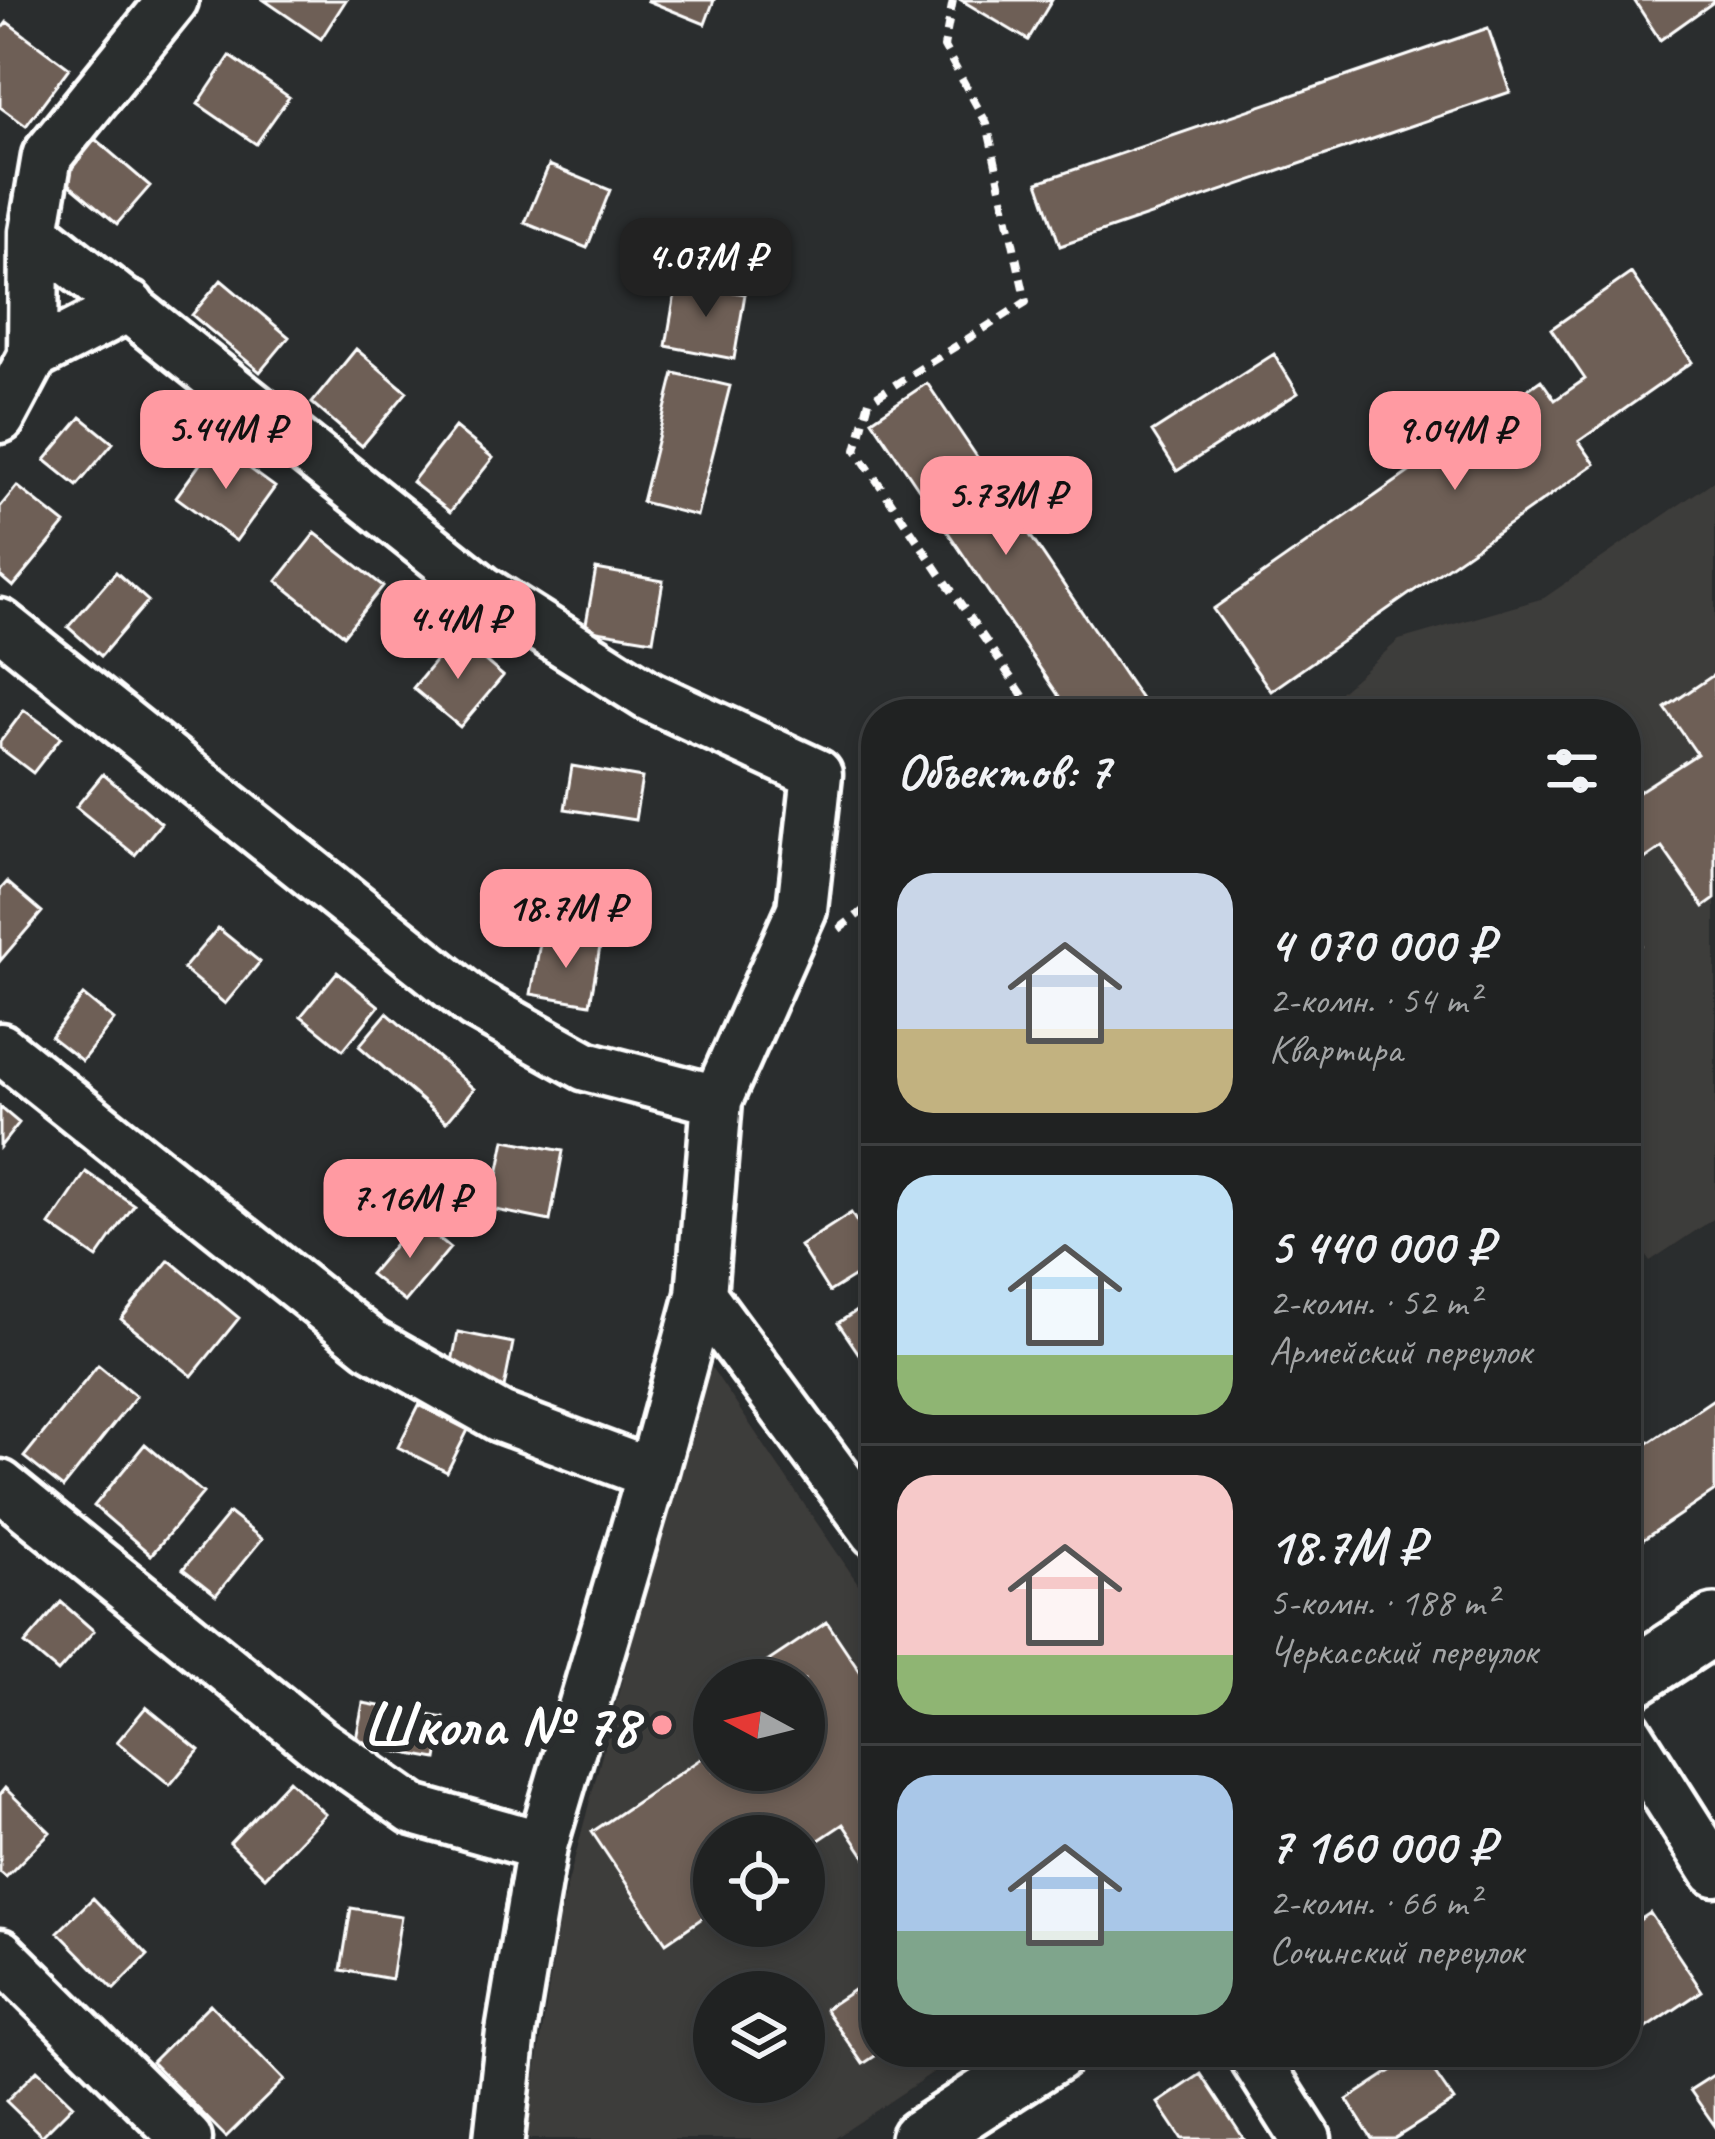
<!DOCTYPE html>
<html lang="ru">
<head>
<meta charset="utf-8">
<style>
  :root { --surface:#202222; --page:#2d2f2f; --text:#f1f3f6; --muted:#a2a4a5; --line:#3d3f40; --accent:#ff9aa2 }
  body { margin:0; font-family:Caveat,sans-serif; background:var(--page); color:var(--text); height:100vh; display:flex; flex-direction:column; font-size:45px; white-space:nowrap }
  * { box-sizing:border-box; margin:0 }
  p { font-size:39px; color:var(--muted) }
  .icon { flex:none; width:66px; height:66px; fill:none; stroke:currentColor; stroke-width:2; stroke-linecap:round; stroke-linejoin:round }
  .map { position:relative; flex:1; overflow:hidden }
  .drawer { position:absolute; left:861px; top:699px; width:780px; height:1368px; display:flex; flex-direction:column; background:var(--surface); border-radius:48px; box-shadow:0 6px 18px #0003,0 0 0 3px var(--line) }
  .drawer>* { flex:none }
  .needle { width:78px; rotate:277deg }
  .tools { position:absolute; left:693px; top:1659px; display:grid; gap:24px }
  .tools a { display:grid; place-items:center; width:132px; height:132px; border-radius:50%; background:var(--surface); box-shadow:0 6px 18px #0003,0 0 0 3px var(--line); font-size:60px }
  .price { position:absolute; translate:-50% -102px; padding:0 27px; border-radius:24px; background:var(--accent); color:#111; font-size:39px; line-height:78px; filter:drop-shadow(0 3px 6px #0008) }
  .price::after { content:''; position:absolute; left:50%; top:72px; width:36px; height:27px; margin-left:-18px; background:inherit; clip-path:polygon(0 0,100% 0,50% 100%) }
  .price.active { background:#222; color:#fff }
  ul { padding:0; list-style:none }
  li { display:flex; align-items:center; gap:36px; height:300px; padding:0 36px }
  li+li { border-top:3px solid var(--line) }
  li span { display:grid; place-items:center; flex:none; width:336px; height:240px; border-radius:36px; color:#555 }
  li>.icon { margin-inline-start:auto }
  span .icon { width:144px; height:144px; fill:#fffc; stroke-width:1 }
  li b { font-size:51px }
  h2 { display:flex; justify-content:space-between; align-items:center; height:144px; padding:0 36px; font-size:51px }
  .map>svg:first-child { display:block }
  .built { fill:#3e3c3a; fill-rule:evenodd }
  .building { fill:#6e5e56; stroke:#fff; stroke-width:3 }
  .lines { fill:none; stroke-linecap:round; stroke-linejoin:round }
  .minor-casing { stroke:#fff; stroke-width:57 }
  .tertiary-casing { stroke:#fff; stroke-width:66 }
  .path { stroke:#fff; stroke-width:8; stroke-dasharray:12 9; stroke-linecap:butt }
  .minor { stroke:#2a2d2e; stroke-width:48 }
  .tertiary { stroke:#2a2d2e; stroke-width:57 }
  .poi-dot { fill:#ff9aa2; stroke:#2a2d2e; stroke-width:4.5 }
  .labels { text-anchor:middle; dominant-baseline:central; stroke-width:12; stroke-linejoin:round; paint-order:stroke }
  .poi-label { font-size:60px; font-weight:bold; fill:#fff; stroke:#2a2d2e; text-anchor:end }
</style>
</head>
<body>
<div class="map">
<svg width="1715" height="2139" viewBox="0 0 1715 2139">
  <rect width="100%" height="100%" fill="#2a2d2e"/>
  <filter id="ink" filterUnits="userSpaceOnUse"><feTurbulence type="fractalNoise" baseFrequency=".00833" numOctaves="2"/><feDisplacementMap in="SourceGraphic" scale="24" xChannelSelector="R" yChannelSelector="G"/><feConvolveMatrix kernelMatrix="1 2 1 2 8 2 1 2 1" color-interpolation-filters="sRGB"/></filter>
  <g filter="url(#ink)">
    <!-- built -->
    <path class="built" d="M1715 480V1218L1650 1261 1626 1225V714H1315L1399 640 1544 598Z
      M707 1361 876 1610V2052H963L834 2139H526L560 1913ZM714 1680H804V1770H714ZM714 1836H804V1926H714ZM714 1992H804V2082H714Z"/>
    <!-- building -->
    <path class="building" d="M264 0H346L321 39Z
      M646 0H714L705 24Z
      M961 0H1052L1028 40Z
      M1634 0H1715V1L1660 40Z
      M7 22 69 68 26 126 0 107V31Z
      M1488 28 1510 92 1060 246 1038 182Z
      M230 56 289 97 256 144 198 104Z
      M89 134 150 186 117 224 56 173Z
      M549 165 610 190 587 248 525 223Z
      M1631 273 1692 362 1579 441 1595 464 1271 691 1213 609 1541 380 1555 400 1585 379 1551 329Z
      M221 280 289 337 260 372 192 315Z
      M677 282 745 294 734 359 666 346Z
      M356 349 407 392 362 446 312 403Z
      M1274 354 1298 393 1177 471 1152 432Z
      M674 373 730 386 697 516 642 502Z
      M927 383 1151 714H1071L872 420Z
      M81 417 113 443 77 486 45 460Z
      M455 427 493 458 450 512 412 482Z
      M215 443 275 487 236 541 176 497Z
      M17 486 65 524 13 587 0 576V507Z
      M315 533 383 586 344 635 277 581Z
      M596 569 663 581 653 640 585 629Z
      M116 572 148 601 101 656 68 627Z
      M456 636 503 676 460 727 413 688Z
      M1715 674V899L1704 907 1662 847 1626 872V800L1697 754 1665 708Z
      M24 710 61 737 33 773 0 748V742Z
      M572 766 642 778 635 820 565 809Z
      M103 774 161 823 135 855 76 807Z
      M7 882 42 912 0 961V890Z
      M1626 924 1641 945 1626 955Z
      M218 928 260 962 225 1004 183 969Z
      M541 937 600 947 590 1004 531 994Z
      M337 972 379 1006 343 1050 301 1016Z
      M83 995 114 1020 82 1061 51 1037Z
      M387 1013 474 1089 446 1122 359 1046Z
      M0 1107 19 1123 0 1147Z
      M505 1140 563 1151 550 1221 491 1209Z
      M86 1172 134 1205 97 1258 50 1225Z
      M851 1213 876 1253V1263L829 1292 800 1246Z
      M415 1220 450 1248 405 1302 370 1274Z
      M169 1260 239 1318 192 1376 121 1319Z
      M876 1298V1379L838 1323Z
      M458 1332 513 1343 503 1393 448 1382Z
      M98 1365 136 1396 63 1488 24 1457Z
      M1715 1398V1491L1641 1541 1626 1519V1458Z
      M419 1405 468 1430 447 1472 398 1447Z
      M145 1444 203 1493 151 1555 94 1506Z
      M229 1513 262 1539 216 1595 183 1569Z
      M61 1602 94 1631 58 1672 25 1644Z
      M827 1622 876 1695V1873L843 1824 804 1850V1836H714V1910L666 1943 592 1832 714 1750V1770H804V1680H740Z
      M363 1703 444 1718 437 1759 355 1744Z
      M146 1707 199 1750 170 1785 117 1742Z
      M289 1780 325 1814 265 1877 230 1843Z
      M5 1788 50 1832 6 1877 0 1872V1794Z
      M93 1898 148 1955 114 1989 58 1932Z
      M351 1908 401 1916 391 1979 341 1970Z
      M1650 1913 1702 1991 1641 2032 1626 2010V1929Z
      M876 1975V2052H881L863 2064 825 2009Z
      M210 2004 284 2080 226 2137 152 2062Z
      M1420 2052 1454 2101 1394 2139H1372L1347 2100Z
      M37 2070 73 2105 42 2136 6 2101Z
      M1201 2074 1244 2139H1182L1158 2103Z
      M1715 2074V2126L1690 2090Z"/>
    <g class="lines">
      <!-- minor casing -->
      <g class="minor-casing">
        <path id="minor" d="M34 232 482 590 649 696 817 774 802 909 717 1100 701 1295 652 1474 542 1846 511 2032 499 2139
          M33 356 130 306
          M0 418 33 356 34 232 47 156 173 0
          M0 624 475 1004 586 1066 717 1100
          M0 1048 371 1344 500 1417 652 1474
          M701 1295 876 1532
          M0 1485 317 1742 414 1810 542 1846
          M1626 1731 1715 1871
          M0 1954 187 2139
          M1251 2052 1306 2139"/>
      </g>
      <!-- tertiary casing -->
      <g class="tertiary-casing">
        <path id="tertiary" d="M1626 1682 1715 1624
          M920 2139 1055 2052"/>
      </g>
      <!-- path -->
      <path class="path" d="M953 0 944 47 987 124 1026 302 869 401 856 450 1026 700 1024 714
        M839 929 876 901"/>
      <!-- minor -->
      <use href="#minor" class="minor"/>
      <!-- tertiary -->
      <use href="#tertiary" class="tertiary"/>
    </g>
  </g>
  <!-- markers -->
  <circle class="poi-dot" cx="662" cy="1725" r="12"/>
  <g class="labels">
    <!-- poi labels -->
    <g class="poi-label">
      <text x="638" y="1725">Школа № 78</text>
    </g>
  </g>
</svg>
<div class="tools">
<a><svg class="needle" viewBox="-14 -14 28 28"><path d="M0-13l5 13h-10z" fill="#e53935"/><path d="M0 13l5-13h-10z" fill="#a2a4a5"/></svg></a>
<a><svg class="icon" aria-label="locate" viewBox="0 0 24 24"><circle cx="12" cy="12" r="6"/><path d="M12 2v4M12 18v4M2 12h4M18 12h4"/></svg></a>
<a><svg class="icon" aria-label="layers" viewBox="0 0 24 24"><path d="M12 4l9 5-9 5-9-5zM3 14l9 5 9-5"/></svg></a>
</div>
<b class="price active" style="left:706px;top:320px">4.07M ₽</b>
<b class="price" style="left:226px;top:492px">5.44M ₽</b>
<b class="price" style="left:1455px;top:493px">9.04M ₽</b>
<b class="price" style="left:1006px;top:558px">5.73M ₽</b>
<b class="price" style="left:458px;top:682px">4.4M ₽</b>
<b class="price" style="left:566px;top:971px">18.7M ₽</b>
<b class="price" style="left:410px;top:1261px">7.16M ₽</b>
<section class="drawer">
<h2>Объектов: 7<svg class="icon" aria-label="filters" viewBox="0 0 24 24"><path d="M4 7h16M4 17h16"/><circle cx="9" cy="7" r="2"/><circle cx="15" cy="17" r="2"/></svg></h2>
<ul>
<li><span style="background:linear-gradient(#c9d6e8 65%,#c2b280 0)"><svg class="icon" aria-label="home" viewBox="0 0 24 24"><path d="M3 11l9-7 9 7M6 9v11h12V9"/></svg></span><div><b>4 070 000 ₽</b><p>2-комн. · 54 m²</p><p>Квартира</p></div></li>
<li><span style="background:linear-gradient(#bfe0f5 75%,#8fb573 0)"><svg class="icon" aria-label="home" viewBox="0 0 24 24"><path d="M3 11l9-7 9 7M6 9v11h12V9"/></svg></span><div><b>5 440 000 ₽</b><p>2-комн. · 52 m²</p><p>Армейский переулок</p></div></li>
<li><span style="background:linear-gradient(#f6c9c9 75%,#8fb573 0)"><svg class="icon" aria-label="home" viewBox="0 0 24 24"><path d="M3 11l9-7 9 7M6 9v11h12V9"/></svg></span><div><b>18.7M ₽</b><p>5-комн. · 188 m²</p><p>Черкасский переулок</p></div></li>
<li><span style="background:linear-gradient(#a9c7e8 65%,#7fa58c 0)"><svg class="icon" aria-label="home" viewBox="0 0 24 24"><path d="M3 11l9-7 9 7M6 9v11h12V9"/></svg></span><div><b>7 160 000 ₽</b><p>2-комн. · 66 m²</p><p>Сочинский переулок</p></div></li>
</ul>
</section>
</div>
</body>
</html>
